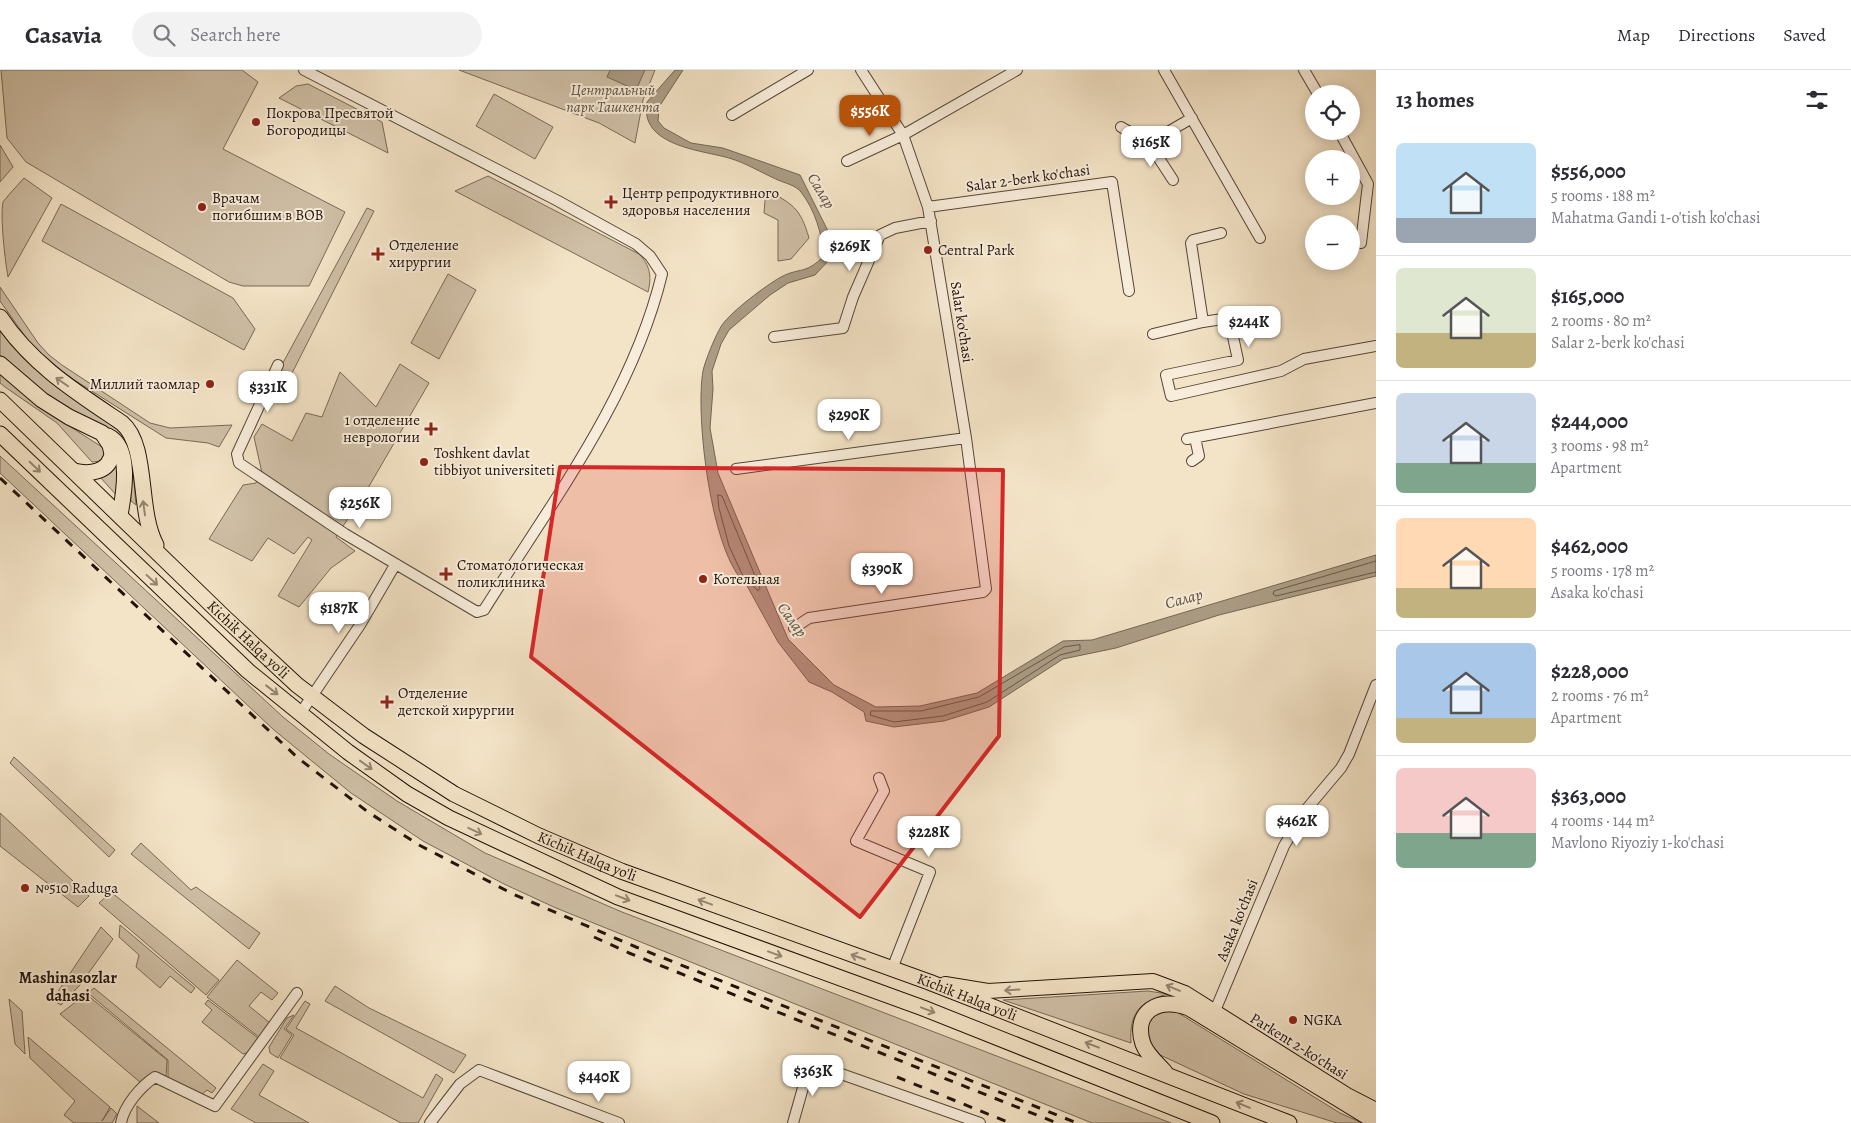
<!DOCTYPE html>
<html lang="en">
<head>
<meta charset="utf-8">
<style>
  :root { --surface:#fff; --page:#f2f2f3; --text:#2b2b33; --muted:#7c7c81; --line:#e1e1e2; --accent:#b45309 }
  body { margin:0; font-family:Alegreya,serif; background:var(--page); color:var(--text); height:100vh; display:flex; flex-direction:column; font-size:19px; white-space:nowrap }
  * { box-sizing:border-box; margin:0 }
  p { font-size:16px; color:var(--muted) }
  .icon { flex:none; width:28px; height:28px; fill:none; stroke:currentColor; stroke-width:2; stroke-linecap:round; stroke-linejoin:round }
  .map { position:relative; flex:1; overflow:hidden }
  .side { display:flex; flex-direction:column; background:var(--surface); width:475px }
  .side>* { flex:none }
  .fabs { position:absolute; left:1305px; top:15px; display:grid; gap:10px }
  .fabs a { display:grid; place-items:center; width:55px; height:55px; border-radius:50%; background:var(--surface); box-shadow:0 2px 12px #0003; font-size:25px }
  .price { position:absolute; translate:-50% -42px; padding:0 11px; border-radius:10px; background:#fff; color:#222; font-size:16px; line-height:32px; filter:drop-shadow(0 1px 2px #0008) }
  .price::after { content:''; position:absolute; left:50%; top:30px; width:15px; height:11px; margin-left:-8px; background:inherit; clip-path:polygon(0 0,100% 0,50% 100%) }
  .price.on { background:var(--accent); color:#fff }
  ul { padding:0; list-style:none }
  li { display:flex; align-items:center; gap:15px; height:125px; padding:0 20px }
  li+li { border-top:1px solid var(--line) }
  li span { display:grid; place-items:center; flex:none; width:140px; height:100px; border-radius:8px; color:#555 }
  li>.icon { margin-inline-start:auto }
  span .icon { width:60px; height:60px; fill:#fffc; stroke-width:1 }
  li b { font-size:21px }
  h2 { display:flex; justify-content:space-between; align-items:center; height:60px; padding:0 20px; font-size:21px }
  header { display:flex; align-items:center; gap:30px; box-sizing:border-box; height:70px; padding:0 25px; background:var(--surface); border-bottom:1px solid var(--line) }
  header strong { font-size:24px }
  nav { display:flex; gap:28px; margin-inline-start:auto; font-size:18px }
  .search { width:350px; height:45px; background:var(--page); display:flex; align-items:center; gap:12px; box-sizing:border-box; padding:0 18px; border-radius:28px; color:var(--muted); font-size:19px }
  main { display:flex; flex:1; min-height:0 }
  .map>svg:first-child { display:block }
  .green { fill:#d0c0a7; stroke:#786958 }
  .water { fill:#ac9d86; stroke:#746554 }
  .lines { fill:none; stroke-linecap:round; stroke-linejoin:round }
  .shore { stroke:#665848; stroke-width:1 }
  .minor-casing { stroke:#564638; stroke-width:12 }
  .major-casing { stroke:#211209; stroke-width:16 }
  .highway-casing { stroke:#211209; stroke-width:17 }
  .minor { stroke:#f8eddb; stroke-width:10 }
  .major { stroke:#f4e4c7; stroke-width:14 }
  .highway { stroke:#f4e4c7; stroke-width:15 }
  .rail { stroke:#211209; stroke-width:3; stroke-dasharray:9 9; stroke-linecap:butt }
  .oneway { stroke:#958672 }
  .marked { fill:#d62828; fill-opacity:0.2; stroke:#d62828; stroke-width:4; stroke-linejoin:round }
  .poi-dot { fill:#8f2418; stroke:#f8eddb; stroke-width:2 }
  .labels { text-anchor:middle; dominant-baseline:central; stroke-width:4; stroke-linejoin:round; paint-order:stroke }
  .park-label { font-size:15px; font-style:italic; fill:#5e4f40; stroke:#f8eddb }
  .poi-label { font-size:15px; fill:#211209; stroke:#f8eddb; text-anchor:start }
  .street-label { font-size:15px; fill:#211209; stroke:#f8eddb }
  .water-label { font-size:16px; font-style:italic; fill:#605141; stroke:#f8eddb }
  .neighbourhood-label { font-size:16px; font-weight:bold; fill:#211209; stroke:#f8eddb }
</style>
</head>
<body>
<header>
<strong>Casavia</strong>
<div class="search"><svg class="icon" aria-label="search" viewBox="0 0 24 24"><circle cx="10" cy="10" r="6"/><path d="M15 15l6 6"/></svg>Search here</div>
<nav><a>Map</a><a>Directions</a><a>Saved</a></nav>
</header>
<main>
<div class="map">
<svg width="1376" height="1053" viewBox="0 0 1376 1053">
  <rect width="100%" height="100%" fill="#f4e4c7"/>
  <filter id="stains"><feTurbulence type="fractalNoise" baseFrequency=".004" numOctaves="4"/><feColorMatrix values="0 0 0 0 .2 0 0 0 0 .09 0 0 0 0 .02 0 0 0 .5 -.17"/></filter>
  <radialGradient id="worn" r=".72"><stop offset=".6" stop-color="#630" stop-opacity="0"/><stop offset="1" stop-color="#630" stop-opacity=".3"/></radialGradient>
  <!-- green -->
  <path class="green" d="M1 0H242L258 12 223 79 345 142 309 216H243L229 212 26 92 7 68Z
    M459 0H655L643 30 635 73 599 53Z
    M308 14 382 52 388 83 279 28 296 16Z
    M494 24 553 57 535 89 476 56Z
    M0 75 13 97 0 112Z
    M488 106 639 184C650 195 652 207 648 222L455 121Z
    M24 108 52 128 8 207C5 190 0 147 3 132 9 124 17 116 24 108Z
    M766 119C793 135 800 137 809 168L791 189 778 191V150L764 143Z
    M61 134 233 228 255 259 244 280 42 171Z
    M367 138 374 141 284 319 272 313Z
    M448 204 476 220 439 289 411 273Z
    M0 217 38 273 49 285 62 295 150 353 170 358 232 355 219 377 208 373 166 368 60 301 32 276 0 231Z
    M0 257 38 301 125 362 131 379 136 435 131 431 130 387 125 369 117 362 59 335 9 296 0 285Z
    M400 294 429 313 368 418 336 467 355 481 331 498 299 537 278 526 312 470 308 467 294 484 268 468 252 491 209 469 243 415 256 413 262 403 254 367 262 354 292 371 306 343 322 347 340 302 376 337Z
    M0 304 38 336 102 377 105 382 101 391 92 392 57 353 5 317 0 313Z
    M0 386 283 647 329 684 397 731 485 783 622 842 1171 1053H1092L556 838 504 814 423 771 351 723 274 660 0 403Z
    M117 395 118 427 100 407 110 403Z
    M14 687 115 780 109 787 10 693Z
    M0 743 89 826 78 837 0 776Z
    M141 773 191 820 196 817 260 863 249 879 131 784Z
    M111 822 219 910 206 925 99 833Z
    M120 855 195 918 191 923 170 906 160 918 136 897 139 885 119 867Z
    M101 857 113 869 80 915 61 935 46 926 57 923Z
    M237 890 278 923 272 930 261 922 249 936 270 953 259 967 207 927Z
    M335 916 369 938 466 985 454 1003 325 931Z
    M94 918 216 1018 212 1023 207 1020 201 1025 168 1008V990L88 923Z
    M1148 921 1168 924C1140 931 1129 943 1131 973L1003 930Z
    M86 924 167 990 166 1007C154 1000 151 1003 141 1013L60 944Z
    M9 929 22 941 25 984 15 974Z
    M208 930 258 968 247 983 243 984 202 952 212 940 205 934Z
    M305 931 310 934 296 958 423 1028 436 1004 443 1009 418 1053H401L280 988 294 965 286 959Z
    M1172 939 1340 1043 1362 1053H1337L1244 1024 1158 984 1152 980 1146 957 1156 944Z
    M294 945 284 959 292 965 278 988 270 983 269 977 287 948Z
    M28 967 110 1037 102 1051 111 1038 117 1044 112 1053H74L64 1045 75 1031 30 988Z
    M263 994 274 1001 259 1025 309 1053H256L231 1039Z
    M137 1036 159 1053H137Z"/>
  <!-- water -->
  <path class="water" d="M610 0H645L636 20 607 7Z
    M675 0H683L659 37 658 51 664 58 691 73 723 78 800 105 827 159 832 180 830 189 815 205 788 213 770 225 729 260 721 274 712 301 713 319 710 358 718 403 788 569 834 615 876 637 920 636 977 623 1063 571 1092 570 1376 485V506L1219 545 1116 578 1063 589 989 637 944 651 894 657 866 651 864 642 832 622 809 612 778 572 746 514C711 485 695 345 703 301 705 291 716 264 722 255 732 241 765 216 781 207 800 197 805 205 824 186 822 164 815 140 801 122 797 116 785 113 778 110 762 103 746 93 729 88 701 80 639 76 647 32Z"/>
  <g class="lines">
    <!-- shore -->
    <path class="shore" d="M718 425 722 426 760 518 758 521 742 504 729 476 719 438Z
      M1376 491 1274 521 1273 524 1276 526 1376 502
      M1080 575V580L1060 585 987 632 943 646 894 652 870 645 871 641H921L979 627 1064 577Z"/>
    <!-- minor casing -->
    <g class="minor-casing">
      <path id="minor" d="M1164 0 1260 168
        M1304 0 1318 24
        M732 45 808 0
        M1121 57 1149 73 1173 110
        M1339 61 1368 114 1361 173
        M1149 73 1192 48
        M847 91 903 65 1017 0
        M928 137 1112 112 1129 221
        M1221 163 1193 170 1191 173 1203 252 1229 248 1238 290 1166 305 1171 326 1281 301 1304 289 1376 276
        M1153 264 1203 252
        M774 267 843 258 853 227 880 165 895 158 931 151
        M278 295 237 384 239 393 345 464 477 542 484 540C551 433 632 328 662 204L650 186 636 174 558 131 304 0
        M1187 369 1376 333
        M1192 391 1199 386 1195 368
        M736 399 966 368
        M794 558 809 548 983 522 986 519 966 368 928 137 903 65 861 0
        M300 644 360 555 395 495
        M879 708 884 721 856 771 930 802 892 899
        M1212 948 1284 776 1304 742 1341 698 1349 684 1376 615
        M121 1053C124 1036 140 1017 155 1007L215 1036 297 923
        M430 1053 460 1014 479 1000 619 1053
        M793 1053 810 993 980 1053"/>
    </g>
    <!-- major casing -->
    <g class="major-casing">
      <path id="major" d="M945 914 988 921 1153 911 1185 923 1347 1025 1376 1040"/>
    </g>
    <!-- highway casing -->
    <g class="highway-casing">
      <g id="highway">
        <path d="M0 247C31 294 76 322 122 353 149 376 137 440 156 475"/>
        <path d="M0 294 42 330 69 347 102 363 110 375 112 384C109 402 90 405 74 401"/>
        <path id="s1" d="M0 330 225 548 297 615 364 666 454 724 539 766 621 801 929 912 1289 1053"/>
        <path d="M0 364 248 601 348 682 407 724 449 748 618 827 923 938 1212 1053"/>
        <path d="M108 366C132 378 124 423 120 445"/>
        <path d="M1165 1002C1158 994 1147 985 1143 974 1132 941 1160 926 1189 938L1376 1052"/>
      </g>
    </g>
    <!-- minor -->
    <use href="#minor" class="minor"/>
    <!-- major -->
    <use href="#major" class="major"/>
    <!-- highway -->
    <use href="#highway" class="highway"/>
    <!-- rail -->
    <path class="rail" d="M0 408 298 688 368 742 419 775 513 824 636 877 1077 1053
      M594 867 629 883 1057 1053
      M897 1007 1010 1053"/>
  </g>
  <!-- one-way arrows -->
  <defs><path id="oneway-shaft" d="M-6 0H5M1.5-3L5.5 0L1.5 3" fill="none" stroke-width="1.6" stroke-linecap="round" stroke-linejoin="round" transform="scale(1.25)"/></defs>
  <g class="oneway">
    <use href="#oneway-shaft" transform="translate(62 312) rotate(-145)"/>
    <use href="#oneway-shaft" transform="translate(35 397) rotate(44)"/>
    <use href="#oneway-shaft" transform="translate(144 438) rotate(-98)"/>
    <use href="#oneway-shaft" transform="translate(152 510) rotate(43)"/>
    <use href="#oneway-shaft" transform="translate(272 620) rotate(38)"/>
    <use href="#oneway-shaft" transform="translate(366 695) rotate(36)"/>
    <use href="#oneway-shaft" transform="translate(475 761) rotate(25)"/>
    <use href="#oneway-shaft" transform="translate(623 828) rotate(21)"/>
    <use href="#oneway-shaft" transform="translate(705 832) rotate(-160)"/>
    <use href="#oneway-shaft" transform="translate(775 884) rotate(20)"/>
    <use href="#oneway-shaft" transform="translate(858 887) rotate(-161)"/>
    <use href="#oneway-shaft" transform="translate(1173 918) rotate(-157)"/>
    <use href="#oneway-shaft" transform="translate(1012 920) rotate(176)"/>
    <use href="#oneway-shaft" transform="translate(928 940) rotate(21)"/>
    <use href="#oneway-shaft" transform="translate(1092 975) rotate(-159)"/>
    <use href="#oneway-shaft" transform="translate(1243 1035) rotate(-158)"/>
  </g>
  <!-- marked area -->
  <path class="marked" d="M560 397 1003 400 999 666 860 847 531 587Z"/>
  <!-- markers -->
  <g class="poi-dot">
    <circle cx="256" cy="52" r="5"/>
    <path d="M608.5 124.5h5v5h5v5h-5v5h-5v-5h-5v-5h5z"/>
    <circle cx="202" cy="137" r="5"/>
    <circle cx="928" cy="180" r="5"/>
    <path d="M375.5 176.5h5v5h5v5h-5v5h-5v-5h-5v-5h5z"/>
    <circle cx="210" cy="314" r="5"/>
    <path d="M428.5 351.5h5v5h5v5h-5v5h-5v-5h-5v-5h5z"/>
    <circle cx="424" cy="392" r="5"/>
    <path d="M443.5 496.5h5v5h5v5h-5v5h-5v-5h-5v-5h5z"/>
    <circle cx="703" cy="509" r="5"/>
    <path d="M384.5 624.5h5v5h5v5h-5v5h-5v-5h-5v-5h5z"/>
    <circle cx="25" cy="818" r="5"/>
    <circle cx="1293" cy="950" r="5"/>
  </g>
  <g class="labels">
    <!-- park labels -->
    <g class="park-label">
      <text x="613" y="20">Центральный<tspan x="613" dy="17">парк Ташкента</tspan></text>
    </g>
    <!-- poi labels -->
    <g class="poi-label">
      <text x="266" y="43">Покрова Пресвятой<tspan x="266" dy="17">Богородицы</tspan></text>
      <text x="622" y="123">Центр репродуктивного<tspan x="622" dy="17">здоровья населения</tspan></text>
      <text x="212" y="128">Врачам<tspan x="212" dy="17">погибшим в ВОВ</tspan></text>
      <text x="389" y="175">Отделение<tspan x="389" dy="17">хирургии</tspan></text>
      <text x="938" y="180">Central Park</text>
      <text x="200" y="314" text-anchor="end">Миллий таомлар</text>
      <text x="420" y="350" text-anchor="end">1 отделение<tspan x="420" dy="17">неврологии</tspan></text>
      <text x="434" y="383">Toshkent davlat<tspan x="434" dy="17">tibbiyot universiteti</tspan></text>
      <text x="457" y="495">Стоматологическая<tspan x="457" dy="17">поликлиника</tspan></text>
      <text x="713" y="509">Котельная</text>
      <text x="398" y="623">Отделение<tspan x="398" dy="17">детской хирургии</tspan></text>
      <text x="35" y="818">№510 Raduga</text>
      <text x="1303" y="950">NGKA</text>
    </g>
    <!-- street labels -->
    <g class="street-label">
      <text transform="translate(1028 108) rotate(-8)">Salar 2-berk ko'chasi</text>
      <text transform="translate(962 252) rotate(81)">Salar ko'chasi</text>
      <text stroke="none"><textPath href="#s1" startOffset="345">Kichik Halqa yo'li</textPath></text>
      <text stroke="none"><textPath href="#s1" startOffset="750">Kichik Halqa yo'li</textPath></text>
      <text transform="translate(1237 850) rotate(-68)">Asaka ko'chasi</text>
      <text stroke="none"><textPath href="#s1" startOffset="1155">Kichik Halqa yo'li</textPath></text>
      <text transform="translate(1299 976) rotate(32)">Parkent 2-ko'chasi</text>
    </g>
    <!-- water labels -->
    <g class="water-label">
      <text transform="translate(821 121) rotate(59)">Салар</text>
      <text transform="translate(1184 529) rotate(-15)">Салар</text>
      <text transform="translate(792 550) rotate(54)">Салар</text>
    </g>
    <!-- neighbourhood labels -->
    <g class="neighbourhood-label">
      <text x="68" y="908">Mashinasozlar<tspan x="68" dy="18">dahasi</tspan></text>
    </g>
  </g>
  <rect width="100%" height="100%" filter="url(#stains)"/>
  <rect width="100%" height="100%" fill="url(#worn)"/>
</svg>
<div class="fabs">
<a><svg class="icon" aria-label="locate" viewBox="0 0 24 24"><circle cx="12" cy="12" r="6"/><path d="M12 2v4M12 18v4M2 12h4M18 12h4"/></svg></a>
<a>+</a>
<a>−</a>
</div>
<b class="price on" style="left:870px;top:67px">$556K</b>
<b class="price" style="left:1151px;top:98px">$165K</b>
<b class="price" style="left:850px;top:202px">$269K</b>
<b class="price" style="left:1249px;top:278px">$244K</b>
<b class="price" style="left:268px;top:343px">$331K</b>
<b class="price" style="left:849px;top:371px">$290K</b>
<b class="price" style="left:360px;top:459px">$256K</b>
<b class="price" style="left:882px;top:525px">$390K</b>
<b class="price" style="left:339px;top:564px">$187K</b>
<b class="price" style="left:1297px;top:777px">$462K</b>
<b class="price" style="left:929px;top:788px">$228K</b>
<b class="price" style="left:813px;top:1027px">$363K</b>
<b class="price" style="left:599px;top:1033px">$440K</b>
</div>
<section class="side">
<h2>13 homes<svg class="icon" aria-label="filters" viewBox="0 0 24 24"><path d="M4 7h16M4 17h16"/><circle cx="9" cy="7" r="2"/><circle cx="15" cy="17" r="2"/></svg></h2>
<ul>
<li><span style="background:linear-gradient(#bfe0f5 75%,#9aa5b1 0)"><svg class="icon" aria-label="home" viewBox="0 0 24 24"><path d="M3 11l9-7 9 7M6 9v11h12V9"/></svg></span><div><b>$556,000</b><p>5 rooms · 188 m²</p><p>Mahatma Gandi 1-o'tish ko'chasi</p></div></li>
<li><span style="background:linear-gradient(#dfe7d0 65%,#c2b280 0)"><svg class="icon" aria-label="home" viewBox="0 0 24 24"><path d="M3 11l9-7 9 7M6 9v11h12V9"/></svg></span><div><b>$165,000</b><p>2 rooms · 80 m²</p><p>Salar 2-berk ko'chasi</p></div></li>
<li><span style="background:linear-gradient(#c9d6e8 70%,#7fa58c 0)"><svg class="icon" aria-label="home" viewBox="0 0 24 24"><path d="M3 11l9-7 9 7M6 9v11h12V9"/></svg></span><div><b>$244,000</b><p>3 rooms · 98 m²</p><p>Apartment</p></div></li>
<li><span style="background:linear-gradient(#ffd9b3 70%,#c2b280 0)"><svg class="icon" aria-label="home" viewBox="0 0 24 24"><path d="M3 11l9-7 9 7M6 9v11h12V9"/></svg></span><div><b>$462,000</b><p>5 rooms · 178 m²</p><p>Asaka ko'chasi</p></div></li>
<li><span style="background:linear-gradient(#a9c7e8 75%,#c2b280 0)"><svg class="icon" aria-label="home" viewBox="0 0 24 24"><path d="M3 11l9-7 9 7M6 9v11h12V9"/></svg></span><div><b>$228,000</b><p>2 rooms · 76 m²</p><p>Apartment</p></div></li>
<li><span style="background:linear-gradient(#f6c9c9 65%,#7fa58c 0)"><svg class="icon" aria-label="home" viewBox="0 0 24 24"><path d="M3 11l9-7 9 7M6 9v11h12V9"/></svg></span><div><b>$363,000</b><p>4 rooms · 144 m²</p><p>Mavlono Riyoziy 1-ko'chasi</p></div></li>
</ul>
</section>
</main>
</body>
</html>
